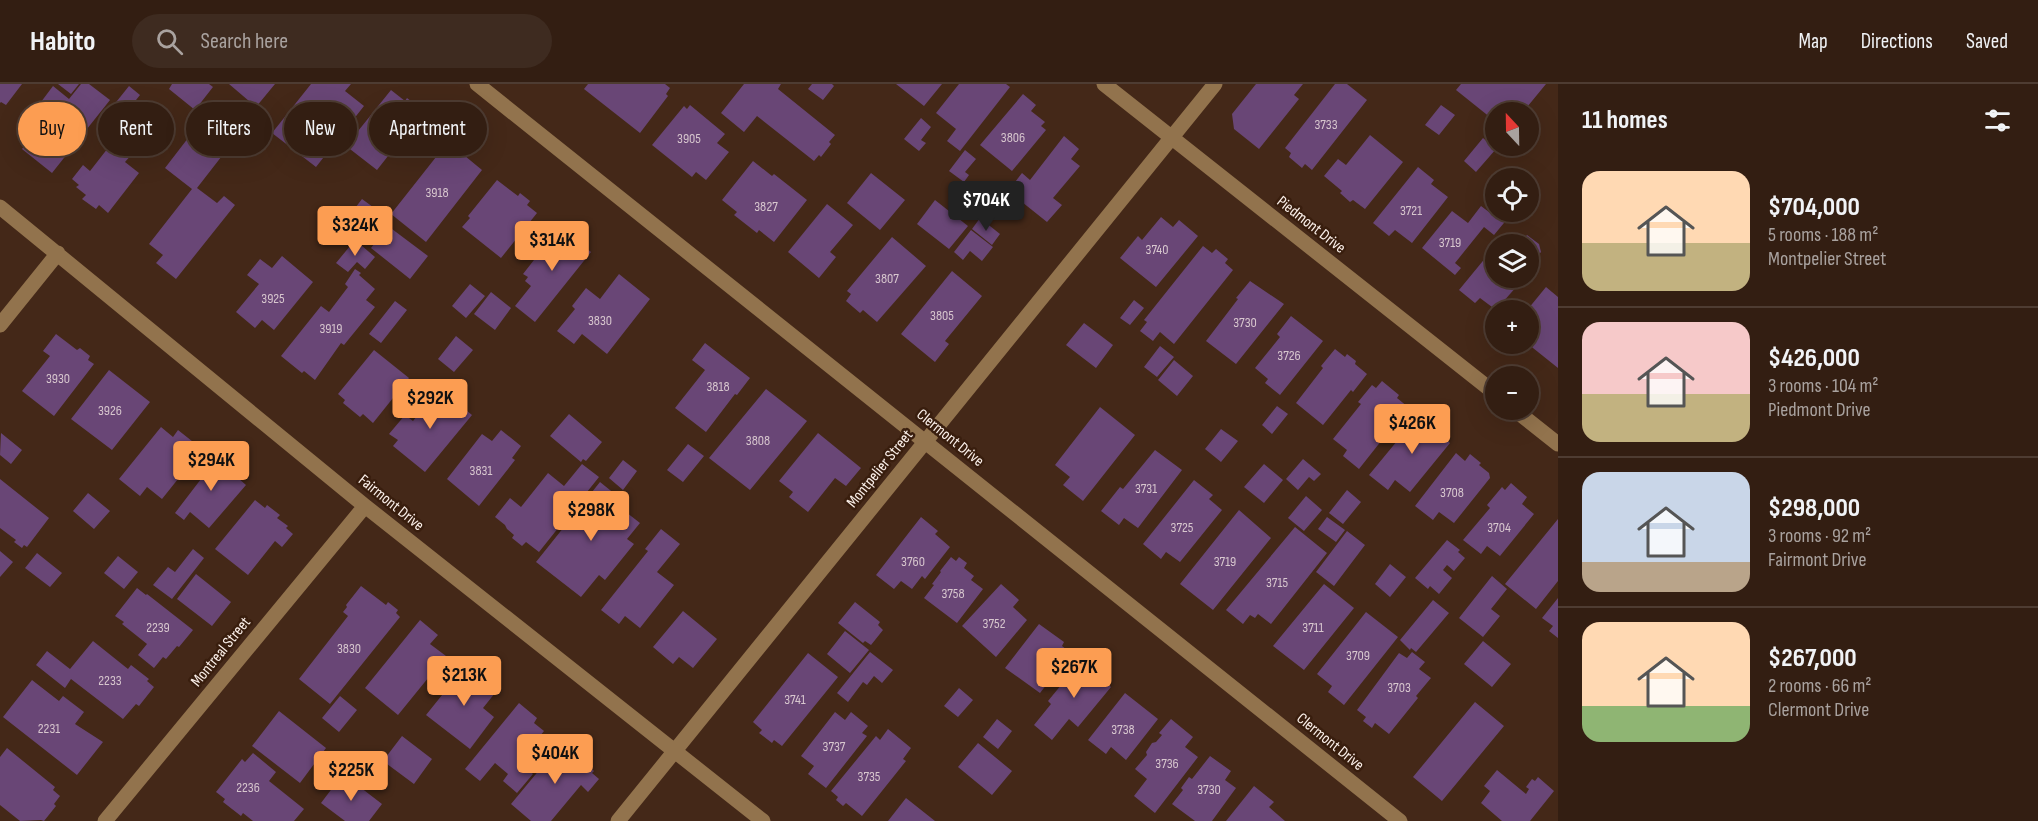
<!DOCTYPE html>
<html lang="en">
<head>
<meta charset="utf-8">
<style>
  :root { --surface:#331e12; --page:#3e2b20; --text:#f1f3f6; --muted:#a9a29f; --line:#4e3c32; --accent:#fc9d52 }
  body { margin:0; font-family:"Sofia Sans Condensed",sans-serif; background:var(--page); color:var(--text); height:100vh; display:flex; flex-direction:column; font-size:22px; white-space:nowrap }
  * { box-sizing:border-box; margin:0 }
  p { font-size:20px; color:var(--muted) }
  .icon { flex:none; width:33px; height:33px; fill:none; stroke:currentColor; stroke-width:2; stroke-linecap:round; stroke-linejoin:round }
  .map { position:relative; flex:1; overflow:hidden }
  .drawer { display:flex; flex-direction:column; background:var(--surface); width:480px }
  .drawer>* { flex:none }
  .top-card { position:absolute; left:18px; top:18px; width:570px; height:54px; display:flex; gap:12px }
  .needle { width:39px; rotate:338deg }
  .controls { position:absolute; left:1485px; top:18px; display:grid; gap:12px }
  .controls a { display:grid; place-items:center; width:54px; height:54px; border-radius:50%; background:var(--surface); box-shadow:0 6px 24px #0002,0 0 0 2px var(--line); font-size:30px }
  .price { position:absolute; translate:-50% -51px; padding:0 14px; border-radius:6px; background:var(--accent); color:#111; font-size:20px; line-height:39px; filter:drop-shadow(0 2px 3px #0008) }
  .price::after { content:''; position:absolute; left:50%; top:36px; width:18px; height:14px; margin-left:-9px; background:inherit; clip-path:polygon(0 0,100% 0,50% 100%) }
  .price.on { background:#222; color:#fff }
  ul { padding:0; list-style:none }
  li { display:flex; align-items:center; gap:18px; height:150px; padding:0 24px }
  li+li { border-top:2px solid var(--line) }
  li span { display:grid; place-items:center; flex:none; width:168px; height:120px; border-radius:18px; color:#555 }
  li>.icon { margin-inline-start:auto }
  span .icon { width:72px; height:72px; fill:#fffc; stroke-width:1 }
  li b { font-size:26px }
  h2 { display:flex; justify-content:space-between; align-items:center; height:72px; padding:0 24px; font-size:26px }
  .chip { padding:0 21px; border-radius:27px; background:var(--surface); box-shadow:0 6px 24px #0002,0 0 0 2px var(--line); font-size:21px; line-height:54px }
  .chip.on { background:var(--accent); color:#111 }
  header { display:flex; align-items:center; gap:36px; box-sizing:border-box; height:84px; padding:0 30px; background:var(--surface); border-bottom:2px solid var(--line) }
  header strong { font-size:28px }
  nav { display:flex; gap:33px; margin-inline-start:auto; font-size:21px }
  .search { width:420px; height:54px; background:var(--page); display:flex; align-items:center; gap:15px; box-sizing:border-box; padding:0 21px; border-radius:33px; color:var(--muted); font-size:22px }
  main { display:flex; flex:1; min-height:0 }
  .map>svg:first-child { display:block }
  .building { fill:#694676 }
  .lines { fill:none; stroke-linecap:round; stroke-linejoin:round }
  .minor { stroke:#92734d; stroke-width:15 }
  .labels { text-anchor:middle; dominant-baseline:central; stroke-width:5; stroke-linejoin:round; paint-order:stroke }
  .number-label { font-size:14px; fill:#d7c6ce }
  .street-label { font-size:16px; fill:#fcf1eb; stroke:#391e0e }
</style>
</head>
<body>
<header>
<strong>Habito</strong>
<div class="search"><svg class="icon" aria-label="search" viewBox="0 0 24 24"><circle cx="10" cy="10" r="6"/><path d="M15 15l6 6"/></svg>Search here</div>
<nav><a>Map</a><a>Directions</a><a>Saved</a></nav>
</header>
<main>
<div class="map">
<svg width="1558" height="737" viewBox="0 0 1558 737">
  <rect width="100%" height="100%" fill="#442818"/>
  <!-- building -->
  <path class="building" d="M0 0H22L6 21 1 18 0 19Z
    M58 0H79L71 10Z
    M81 0H89L110 16 52 89 22 65 46 35 35 26 53 2 69 15Z
    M172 0H209L213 3 195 26 169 5Z
    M229 0H275L256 23Z
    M311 0H351L345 7 364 22 316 83 272 49Z
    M588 0H665L670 4 666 10 668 12 640 49 584 5Z
    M744 0H781L778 5 835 51 829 58 831 60 821 73 819 71 814 77 757 32 744 48 721 29Z
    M812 0H832L834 2 823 16 808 5Z
    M896 0H942L924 22Z
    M959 0H1006L1010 3 960 67 947 57 956 45 936 29Z
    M1256 0H1303L1294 11 1299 15 1259 65 1234 45 1232 30Z
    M1335 0H1347L1367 16 1312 86 1305 80 1302 84 1289 73 1291 69 1285 64Z
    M1461 0H1546L1523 28H1496V38L1456 6Z
    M129 2 140 11 112 46 101 37Z
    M391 6 405 17 407 14 417 22 414 24 427 34 408 57 403 53 377 86 346 62Z
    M1023 10 1036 21 1031 27 1045 38 1041 42 1046 46 1012 87 980 61Z
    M690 21 725 50 717 59 729 68 706 96 696 88 692 93 652 61 684 22 687 25Z
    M1441 21 1455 31 1439 51 1425 41Z
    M921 34 931 43 921 56 926 59 919 67 904 55Z
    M202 36 232 59 197 104 217 119 224 112 235 121 176 195 156 179 163 171 149 160 192 105 165 84Z
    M1370 51 1403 78 1365 125 1353 116 1350 118 1340 109 1342 107 1324 92 1338 75 1346 81Z
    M1064 52 1079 65 1071 75 1080 82 1053 114 1062 121 1047 138 1008 107 1022 89 1030 96Z
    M451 54 468 68 465 72 482 86 426 158 391 130Z
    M1483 54 1496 65 1476 88 1464 77Z
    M118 56 133 69 125 78 139 89 108 129 99 121 96 125 82 115 86 111 76 103 79 101 72 95 83 81 90 87 108 64 110 66Z
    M965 66 976 75 965 88 969 91 964 98 949 87Z
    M753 77 772 92 774 90 807 116 774 158 759 146 757 149 734 131 737 128 722 116Z
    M1418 83 1434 96 1431 100 1448 113 1412 159 1395 146 1389 152 1373 139Z
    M871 89 905 116 880 146 847 119Z
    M497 96 518 112 520 109 530 117 527 121 537 129 501 174 462 143 470 134 468 132Z
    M362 115 377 126 364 143 349 132Z
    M935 116 968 142 949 165 917 140Z
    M827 120 853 141 830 168 836 173 819 194 788 168Z
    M1481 122 1493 131 1496 128H1513L1494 151 1484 143 1455 179 1461 184 1455 191 1422 164 1452 127 1468 139Z
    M1161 133 1173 143 1179 136 1198 152 1156 203 1120 174 1138 152 1142 156Z
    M980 134 1000 150 992 161 972 145Z
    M388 142 428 172 410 195 371 164Z
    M565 142 583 155 580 159 591 168 535 238 515 222 531 202 525 197 528 193 523 190 552 153 555 155Z
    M971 146 993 163 982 177 970 167 963 176 954 168Z
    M1504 150 1516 160H1496Z
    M1527 151 1539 160 1541 168 1531 179 1534 181 1528 187V160H1520Z
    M892 153 926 182 877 238 863 226 860 229 846 217 851 210 847 207Z
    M355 156 375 173 365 185 357 178 348 188 336 179Z
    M1496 161V194H1524L1496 226 1480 214 1475 219 1459 206Z
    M1203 162 1212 169 1216 165 1228 175 1225 179 1233 186 1174 260 1160 248 1153 257 1140 247 1147 238 1144 236Z
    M282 172 313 198 274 246 262 236 255 244 236 228 259 200 247 191 260 175 272 184Z
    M355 185 361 189 359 191 375 205 366 216 375 223 344 261 341 259 315 296 304 287 302 289 281 272 321 222 329 228 348 203 345 200Z
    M952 187 982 212 945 257 949 260 935 278 901 250Z
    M619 190 650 215 607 270 582 250 574 260 557 247 575 225 572 222 586 204 600 215Z
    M1250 197 1284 220 1236 280 1206 257 1238 215 1236 214Z
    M470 200 485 212 466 234 452 222Z
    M1546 203 1558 213V284L1528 260V225Z
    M491 208 511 224 495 246 474 230Z
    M1134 216 1144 224 1130 241 1120 234Z
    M395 217 407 226 381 259 369 250Z
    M1291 232 1323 257 1280 311 1265 299 1268 295 1255 284 1280 253 1277 250Z
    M1084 239 1113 261 1096 284 1066 261Z
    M56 250 77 266 80 264 90 272 88 276 94 280 54 332 22 307 50 272 43 267Z
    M456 252 473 266 454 288 438 275Z
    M705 259 750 294 737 311 735 310 706 348 675 324 705 286 692 276Z
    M1160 262 1174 273 1157 293 1144 283Z
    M1335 265 1345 273 1347 270 1356 277 1355 280 1367 290 1353 308 1351 306 1323 341 1296 319 1323 284 1321 282Z
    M374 266 409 294 373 339 363 330 360 333 343 319 345 316 338 310Z
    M1174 276 1193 292 1177 312 1158 296Z
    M109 286 150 318 112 366 71 335Z
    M1382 297 1399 311 1397 314 1408 323 1359 385 1343 372 1347 366 1333 355 1361 320 1358 318 1372 301 1376 304Z
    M439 304 472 331 425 388 393 362 398 356 389 350 405 331 413 337Z
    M766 305 807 337 750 406 709 374Z
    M1277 322 1288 330 1272 350 1262 341Z
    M1100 323 1135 351 1083 417 1063 401 1070 393 1055 381Z
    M1421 328 1444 347 1440 351 1450 359 1410 408 1395 396 1388 406 1369 391Z
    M569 330 602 358 586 377 583 375 581 378 550 352Z
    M161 343 173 353 178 346 202 365 162 415 147 403 140 412 119 395Z
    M1221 345 1238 357 1221 378 1205 365Z
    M501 346 521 362 512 374 515 376 479 422 447 395 482 350 492 357Z
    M1 349 22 366 11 380 0 371Z
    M818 349 861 384 846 402 835 394 808 428 789 413 793 408 779 397Z
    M688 360 704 372 683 398 667 386Z
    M1155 366 1182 386 1138 444 1124 434 1119 441 1101 427 1120 403 1123 405Z
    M206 369 221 381 222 380 246 401 209 444 190 428 184 436 175 429 201 395 192 387Z
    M1456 369 1465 377 1470 370 1481 379 1479 381 1489 389 1490 394 1454 439 1439 428 1433 436 1415 422Z
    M1303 375 1321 390 1314 397 1309 393 1298 406 1286 395Z
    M623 376 637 387 623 406 609 394Z
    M582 380 599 393 539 468 526 458 522 462 512 454 514 451 507 445 505 441 495 433 510 414 521 423 548 389 564 402Z
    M1264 380 1283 396 1264 419 1244 403Z
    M0 395 49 434 27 463 24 461 22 464 14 458 16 456 0 444Z
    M1194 396 1213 411 1209 415 1222 426 1180 478 1166 468 1161 475 1143 460Z
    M600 398 626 419 622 425 640 439 627 455 634 460 605 496 599 491 581 513 536 478Z
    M1511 399 1527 413 1522 420 1534 430 1500 472 1487 462 1481 470 1463 456 1490 424 1487 421 1502 403 1505 406Z
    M1347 406 1361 418 1343 440 1329 429Z
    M88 409 110 427 94 445 73 427Z
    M1306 412 1322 426 1304 447 1288 434Z
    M255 416 265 424 267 421 280 431 277 434 288 442 286 444 293 450 282 463 275 457 248 491 215 465Z
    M1239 426 1271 454 1213 526 1180 500Z
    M921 433 938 447 935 450 950 463 925 495 922 492 912 505 901 497 894 505 876 491Z
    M1327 433 1345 446 1336 458 1318 445Z
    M1558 435V497L1536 525 1505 500Z
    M1295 443 1327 469 1271 540 1258 530 1255 534 1250 531 1243 540 1226 526Z
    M661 445 680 460 657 488 674 501 640 544 625 532 619 540 601 526 648 467 645 465Z
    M1347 447 1365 461 1334 502 1316 488Z
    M1447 456 1460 466 1458 468 1465 474 1454 487 1447 481 1443 486 1452 494 1439 510 1430 502 1428 505 1415 494Z
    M193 465 204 474 172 515 153 501 168 483 175 488Z
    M0 467 13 478 0 493Z
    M37 469 62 489 50 503 25 484Z
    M118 472 138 488 124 505 104 489Z
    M951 473 956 477 959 473 967 479 964 484 974 492 971 496 983 505 957 539 924 514 934 501 932 500 941 488 940 487Z
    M1390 480 1406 493 1390 513 1375 500Z
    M196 490 231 518 212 542 177 515Z
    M1492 492 1507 505 1491 525 1500 532 1483 553 1459 534Z
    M1001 500 1019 516 1013 523 1027 536 996 573 962 542Z
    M1324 500 1354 524 1304 586 1273 562Z
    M361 502 386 521 388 518 398 526 396 529 400 533 330 620 299 595 348 532 343 528 347 523 346 521Z
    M137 504 146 511 147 510 193 546 179 563 177 562 166 575 163 573 154 584 138 571 147 560 122 540 124 538 115 532Z
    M1558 514V554L1549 547 1553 542 1542 534Z
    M1433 516 1449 529 1416 568 1411 564 1410 566 1400 556Z
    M855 518 880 538 878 541 883 546 871 561 865 557 863 559 838 539Z
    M683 527 717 555 693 584 679 573 673 580 653 563Z
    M1366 528 1398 553 1344 621 1328 608 1332 602 1317 590Z
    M420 536 438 551 430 560 446 572 398 631 365 604Z
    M1039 540 1064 558 1062 562 1071 569 1040 609 1005 584Z
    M845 547 869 566 850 589 827 570Z
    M93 557 128 585 131 581 149 595 147 597 154 603 139 622 136 620 123 635 71 595 65 604 36 581 47 567 70 585Z
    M1483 557 1511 580 1492 603 1464 580Z
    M870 568 893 586 882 599 874 592 867 601 863 598 848 618 837 609Z
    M1412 568 1425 578 1419 585 1431 594 1416 612 1418 614 1389 650 1375 639 1372 644 1363 637 1366 633 1357 626 1399 569 1407 574Z
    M808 569 838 593 782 662 774 656 772 659 759 649 762 646 753 638Z
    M1091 574 1107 587 1101 595 1111 603 1078 643 1069 635 1052 656 1034 641 1051 620 1048 617 1080 578 1085 583Z
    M467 580 489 598 486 603 495 609 483 624 494 633 470 665 426 631Z
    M32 596 59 617 63 612 84 628 75 640 103 658 77 691 3 633Z
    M959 604 973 616 958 633 944 622Z
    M1125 609 1158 635 1126 676 1111 663 1106 670 1088 656Z
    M340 612 357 626 339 648 322 634Z
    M1475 618 1504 642 1442 717 1413 693Z
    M519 619 537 634 534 639 544 647 519 678 533 690 517 709 503 697 508 690 495 679 480 697 465 685Z
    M279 627 326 664 300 699 252 662Z
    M835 628 845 636 851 628 868 642 862 649 867 652 826 704 808 690 814 682 801 672Z
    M997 635 1012 647 998 665 983 653Z
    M1171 635 1193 653 1185 663 1198 673 1155 729 1134 712 1147 695 1135 685 1147 671 1146 668 1152 659 1156 658 1162 651 1159 649Z
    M888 645 911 664 903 675 906 677 862 732 846 719 843 722 836 716 838 713 831 707 876 652 880 656Z
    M402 652 432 675 414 700 383 677Z
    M978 659 1012 687 992 711 958 683Z
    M560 661 565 665 567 662 573 667 574 665 587 676 585 679 594 687 592 689 599 695 588 708 581 701 551 737H531L511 720Z
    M7 664 55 703 53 706 60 712 54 720 56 722 44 737 41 736 20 737 0 721V673Z
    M253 669 276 688 269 697 304 725 294 737H253L243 729 241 732 223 718 225 715 216 708 242 675 245 678Z
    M1210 672 1231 687 1225 696 1236 704 1212 737H1195L1172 720 1183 706 1181 704 1189 693 1192 695Z
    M1497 686 1526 710 1529 705 1526 703 1532 695 1535 697 1538 693 1554 707 1530 737H1502L1481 719 1490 707 1484 702Z
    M343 690 382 720 369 737H345L321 719Z
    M1254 702 1274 718 1269 723 1285 737H1226Z
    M906 714 935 737H888Z"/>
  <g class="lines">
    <!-- minor -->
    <path class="minor" d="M477 0 1400 737
      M1104 0 1496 310
      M0 123 365 422 763 737
      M0 241 58 169
      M1515 326 1558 360
      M105 737 365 422
      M618 737 1215 0"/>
  </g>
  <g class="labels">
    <!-- number labels -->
    <g class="number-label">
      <text x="1326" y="40">3733</text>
      <text x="1013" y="53">3806</text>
      <text x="689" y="54">3905</text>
      <text x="437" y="108">3918</text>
      <text x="766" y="122">3827</text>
      <text x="1411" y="126">3721</text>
      <text x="1450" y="158">3719</text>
      <text x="1157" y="165">3740</text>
      <text x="887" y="194">3807</text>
      <text x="273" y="214">3925</text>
      <text x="942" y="231">3805</text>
      <text x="600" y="236">3830</text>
      <text x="1245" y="238">3730</text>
      <text x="331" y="244">3919</text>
      <text x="1289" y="271">3726</text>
      <text x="58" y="294">3930</text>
      <text x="718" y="302">3818</text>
      <text x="110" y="326">3926</text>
      <text x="758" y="356">3808</text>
      <text x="481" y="386">3831</text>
      <text x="1146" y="404">3731</text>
      <text x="1452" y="408">3708</text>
      <text x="1182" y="443">3725</text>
      <text x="1499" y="443">3704</text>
      <text x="913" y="477">3760</text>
      <text x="1225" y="477">3719</text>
      <text x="1277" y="498">3715</text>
      <text x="953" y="509">3758</text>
      <text x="994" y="539">3752</text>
      <text x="158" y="543">2239</text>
      <text x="1313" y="543">3711</text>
      <text x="349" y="564">3830</text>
      <text x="1358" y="571">3709</text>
      <text x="110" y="596">2233</text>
      <text x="1399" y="603">3703</text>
      <text x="795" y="615">3741</text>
      <text x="49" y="644">2231</text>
      <text x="1123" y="645">3738</text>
      <text x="834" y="662">3737</text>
      <text x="1167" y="679">3736</text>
      <text x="869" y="692">3735</text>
      <text x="248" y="703">2236</text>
      <text x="1209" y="705">3730</text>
    </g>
    <!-- street labels -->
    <g class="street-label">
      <text transform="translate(1311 141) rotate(38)">Piedmont Drive</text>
      <text transform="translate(950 354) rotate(39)">Clermont Drive</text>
      <text transform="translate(880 385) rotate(-51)">Montpelier Street</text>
      <text transform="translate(391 419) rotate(39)">Fairmont Drive</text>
      <text transform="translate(221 568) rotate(-51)">Montreal Street</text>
      <text transform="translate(1330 658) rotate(39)">Clermont Drive</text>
    </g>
  </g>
</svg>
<div class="controls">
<a><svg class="needle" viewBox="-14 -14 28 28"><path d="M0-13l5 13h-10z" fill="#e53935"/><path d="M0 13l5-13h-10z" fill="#a9a29f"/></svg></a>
<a><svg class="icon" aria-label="locate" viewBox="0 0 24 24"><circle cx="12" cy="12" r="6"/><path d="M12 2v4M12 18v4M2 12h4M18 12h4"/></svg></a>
<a><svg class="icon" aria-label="layers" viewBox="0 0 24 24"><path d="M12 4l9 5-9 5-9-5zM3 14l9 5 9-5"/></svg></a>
<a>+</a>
<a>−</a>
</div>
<b class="price on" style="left:986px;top:148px">$704K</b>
<b class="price" style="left:355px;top:173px">$324K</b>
<b class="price" style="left:552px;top:188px">$314K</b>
<b class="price" style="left:430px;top:346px">$292K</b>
<b class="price" style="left:1412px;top:371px">$426K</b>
<b class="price" style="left:211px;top:408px">$294K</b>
<b class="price" style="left:591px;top:458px">$298K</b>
<b class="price" style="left:1074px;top:615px">$267K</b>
<b class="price" style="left:464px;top:623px">$213K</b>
<b class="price" style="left:555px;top:701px">$404K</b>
<b class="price" style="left:351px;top:718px">$225K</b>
<div class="top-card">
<a class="chip on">Buy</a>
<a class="chip">Rent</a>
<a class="chip">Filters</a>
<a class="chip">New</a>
<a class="chip">Apartment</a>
</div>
</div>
<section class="drawer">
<h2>11 homes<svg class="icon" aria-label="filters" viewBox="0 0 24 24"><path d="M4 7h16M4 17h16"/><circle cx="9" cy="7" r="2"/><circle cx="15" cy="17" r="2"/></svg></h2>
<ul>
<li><span style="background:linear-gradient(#ffd9b3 60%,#c2b280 0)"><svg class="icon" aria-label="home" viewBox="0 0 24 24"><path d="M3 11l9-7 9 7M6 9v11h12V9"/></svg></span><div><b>$704,000</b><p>5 rooms · 188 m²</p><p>Montpelier Street</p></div></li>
<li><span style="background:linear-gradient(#f6c9c9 60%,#c2b280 0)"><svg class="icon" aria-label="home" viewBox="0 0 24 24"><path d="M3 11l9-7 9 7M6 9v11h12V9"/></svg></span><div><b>$426,000</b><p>3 rooms · 104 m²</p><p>Piedmont Drive</p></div></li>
<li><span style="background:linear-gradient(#c9d6e8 75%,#b9a48a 0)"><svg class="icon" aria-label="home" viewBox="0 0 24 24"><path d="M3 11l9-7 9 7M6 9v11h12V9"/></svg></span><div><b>$298,000</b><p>3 rooms · 92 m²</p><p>Fairmont Drive</p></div></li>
<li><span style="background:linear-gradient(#ffd9b3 70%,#8fb573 0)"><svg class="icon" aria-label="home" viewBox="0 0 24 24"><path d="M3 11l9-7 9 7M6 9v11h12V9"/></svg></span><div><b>$267,000</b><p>2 rooms · 66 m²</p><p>Clermont Drive</p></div></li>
</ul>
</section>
</main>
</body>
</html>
